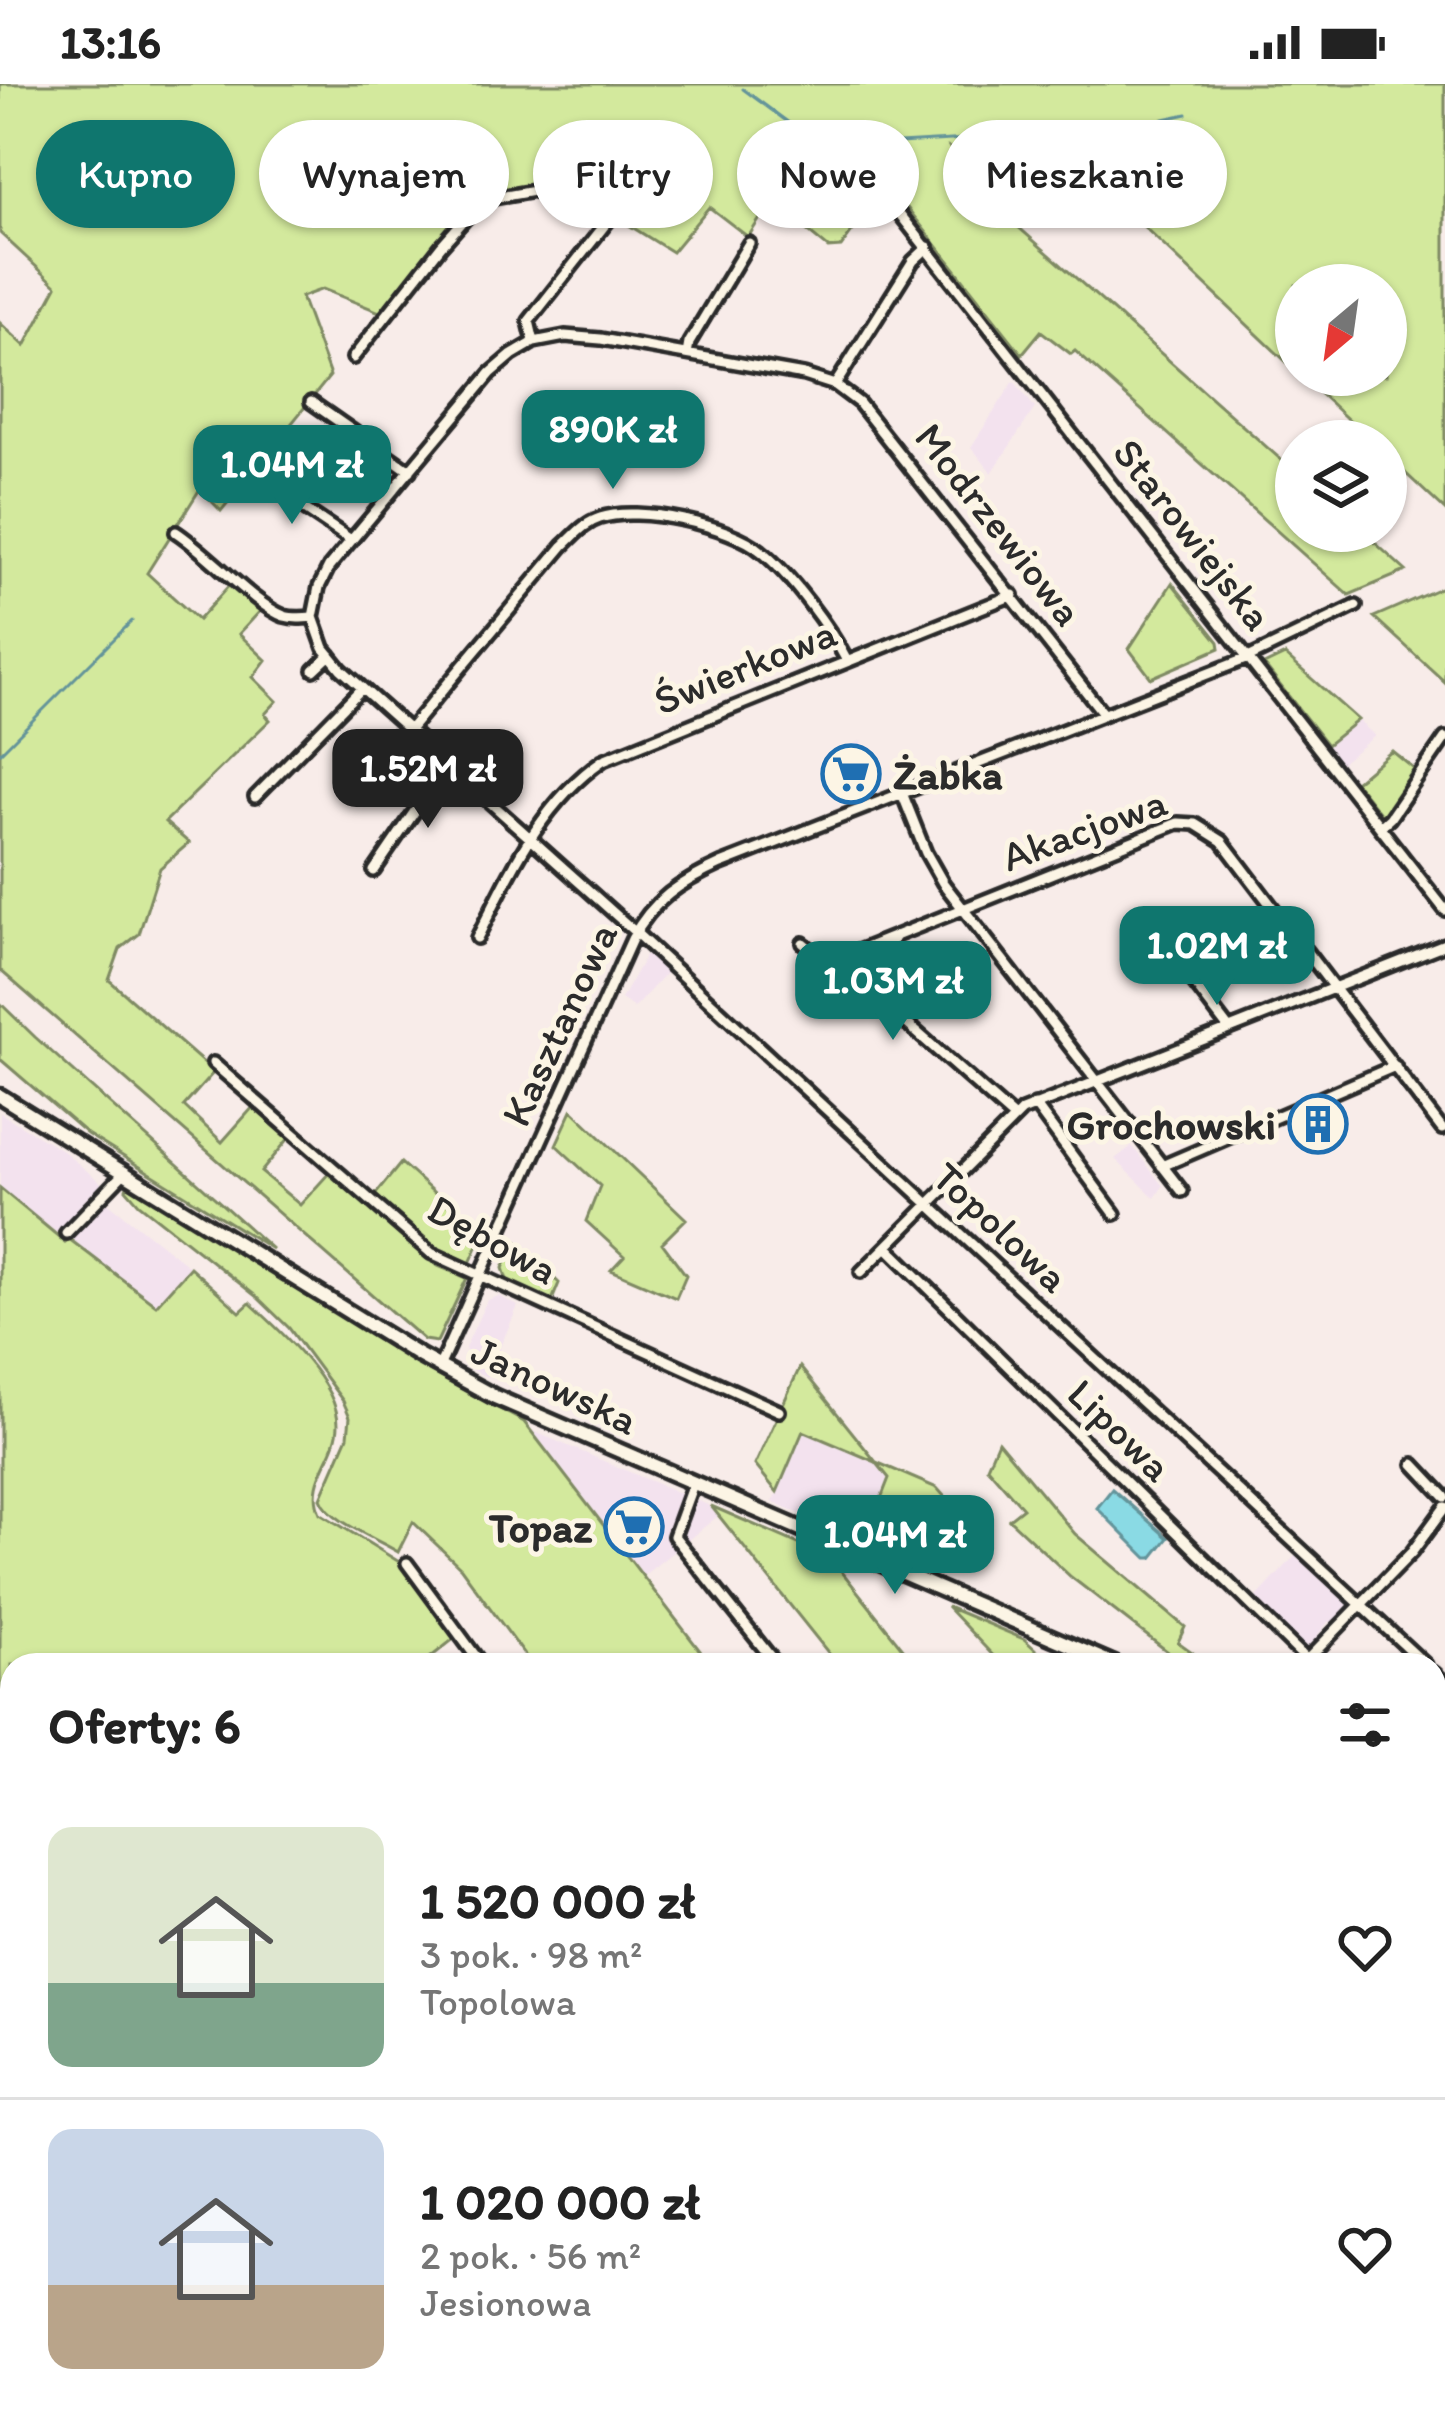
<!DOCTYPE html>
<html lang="pl">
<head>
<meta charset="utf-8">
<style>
  :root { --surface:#fff; --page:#f2f2f2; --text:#222; --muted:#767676; --line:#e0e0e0; --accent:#0f766e }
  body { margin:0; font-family:Itim,sans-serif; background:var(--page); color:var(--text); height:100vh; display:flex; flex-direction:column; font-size:45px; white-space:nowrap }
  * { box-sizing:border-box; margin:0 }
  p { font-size:39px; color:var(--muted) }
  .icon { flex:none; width:66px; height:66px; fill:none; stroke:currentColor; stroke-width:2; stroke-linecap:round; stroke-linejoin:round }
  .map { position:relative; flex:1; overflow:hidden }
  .sheet { position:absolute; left:0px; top:1569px; width:1446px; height:768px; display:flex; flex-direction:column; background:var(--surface); border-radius:36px 36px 0 0; box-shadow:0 3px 9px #0004 }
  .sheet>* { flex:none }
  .guide { position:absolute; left:36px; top:36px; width:1374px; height:108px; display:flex; gap:24px }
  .needle { width:78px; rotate:209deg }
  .controls { position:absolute; left:1275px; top:180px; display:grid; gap:24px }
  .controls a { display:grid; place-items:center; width:132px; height:132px; border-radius:50%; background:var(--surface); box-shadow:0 3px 9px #0004; font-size:60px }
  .price { position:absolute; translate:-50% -102px; padding:0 27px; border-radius:24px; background:var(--accent); color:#fff; font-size:39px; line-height:78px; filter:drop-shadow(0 3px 6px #0008) }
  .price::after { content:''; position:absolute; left:50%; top:72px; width:36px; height:27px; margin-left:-18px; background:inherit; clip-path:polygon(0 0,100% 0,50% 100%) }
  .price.active { background:#222; color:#fff }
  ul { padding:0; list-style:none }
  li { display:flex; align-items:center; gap:36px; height:300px; padding:0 48px }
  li+li { border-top:3px solid var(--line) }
  li span { display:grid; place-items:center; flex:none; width:336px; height:240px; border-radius:24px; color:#555 }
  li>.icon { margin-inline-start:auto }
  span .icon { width:144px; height:144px; fill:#fffc; stroke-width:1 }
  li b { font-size:51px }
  h2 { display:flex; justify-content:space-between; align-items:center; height:144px; padding:0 48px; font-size:51px }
  .chip { padding:0 42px; border-radius:54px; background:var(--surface); box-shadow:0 3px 9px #0004; font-size:42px; line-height:108px }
  .chip.active { background:var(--accent); color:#fff }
  .status { display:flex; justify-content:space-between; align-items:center; height:84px; padding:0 60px; background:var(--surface); direction:ltr }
  .status svg { height:33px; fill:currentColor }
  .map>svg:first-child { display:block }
  .built { fill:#f3e2ee }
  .green { fill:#d3e99d; stroke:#7f8a64; stroke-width:3; fill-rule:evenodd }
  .water { fill:#8adae4; stroke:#64949a; stroke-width:3 }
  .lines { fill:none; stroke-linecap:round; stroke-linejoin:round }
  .stream { stroke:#64949a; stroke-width:3 }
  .minor-casing { stroke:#2b2b2b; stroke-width:18 }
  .secondary-casing { stroke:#2b2b2b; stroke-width:21 }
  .minor { stroke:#fcf5e5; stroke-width:9 }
  .secondary { stroke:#fcf5e5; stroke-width:12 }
  .labels { text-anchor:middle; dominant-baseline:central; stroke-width:10; stroke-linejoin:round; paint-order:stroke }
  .street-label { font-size:42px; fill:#2b2b2b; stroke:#fcf5e5 }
  .poi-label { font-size:42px; font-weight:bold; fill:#2b2b2b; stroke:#fcf5e5; text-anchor:end }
</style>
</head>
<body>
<div class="status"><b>13:16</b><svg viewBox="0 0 49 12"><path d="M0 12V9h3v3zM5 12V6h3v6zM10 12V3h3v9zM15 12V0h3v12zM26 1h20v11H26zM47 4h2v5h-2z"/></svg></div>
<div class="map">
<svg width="1445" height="2337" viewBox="0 0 1445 2337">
  <rect width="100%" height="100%" fill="#f8ece9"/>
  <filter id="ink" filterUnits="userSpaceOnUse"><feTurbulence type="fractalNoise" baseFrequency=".00833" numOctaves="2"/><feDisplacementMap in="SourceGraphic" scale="24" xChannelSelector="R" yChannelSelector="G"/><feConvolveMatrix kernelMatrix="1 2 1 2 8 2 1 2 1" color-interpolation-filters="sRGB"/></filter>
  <g filter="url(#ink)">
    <!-- built -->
    <path class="built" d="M1014 297 1035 324 992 389 971 363Z
      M1358 636 1375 652 1341 679 1327 661Z
      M861 657 880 701 843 716 824 672Z
      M648 867 669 886 634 924 621 915Z
      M0 1029 62 1066 105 1102 56 1151 0 1104Z
      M1132 1062 1163 1102 1155 1114 1115 1075Z
      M106 1117 190 1183 156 1222 69 1155Z
      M499 1212 518 1222 487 1293 472 1286 465 1264 487 1216Z
      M528 1345 710 1422 718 1432 643 1492Z
      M803 1347 876 1378 889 1394 864 1458 773 1418Z
      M1297 1470 1352 1520 1333 1539 1329 1537 1306 1566 1255 1515Z"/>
    <!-- green -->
    <path class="green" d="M0 0H1445V426L1386 371V357H1371L1300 291H1386V201H1296V287L1101 102 1051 84 1001 89 973 71 950 64 980 109 1296 389V447H1362L1406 487 1349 511 1075 267 1071 270 1041 247 1022 270 890 102 874 118 806 61 774 67 857 141 841 163 828 164 765 112 759 118 763 130 748 153 709 123 672 168 624 138 623 130 634 113 632 100 617 84 475 112 382 229 323 205 301 213 330 292 221 427 200 405 147 489 198 536 232 498 262 525 239 550 266 576 253 593 277 617 265 630 270 636 165 738 189 759 160 784 139 850 120 865 109 896 214 988 184 1022 222 1058 254 1022 290 1053 261 1088 300 1121 330 1088 438 1182 467 1194 437 1258 424 1256 0 886V239L25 262 57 202 0 149ZM342 46 354 52 376 73 357 98 338 77Z
      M1172 499 1219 558 1220 564 1151 594 1129 565Z
      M1445 502V598L1374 533Z
      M1285 571 1358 636 1327 661 1264 581Z
      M1392 667 1414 685 1382 732 1355 698Z
      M0 919 35 953 272 1165 87 1050 0 975Z
      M572 1026 686 1135 662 1159 686 1191 676 1214 611 1186 624 1172 586 1137 600 1102 556 1061Z
      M401 1079 482 1152 470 1179 432 1161 375 1111Z
      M128 1100 433 1289 524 1338 711 1581H532L461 1484 413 1438 398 1468C375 1454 329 1437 321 1414L348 1352 350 1333 343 1317 289 1244 257 1213 139 1120 126 1105Z
      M0 1104 65 1158 69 1155 156 1221 190 1183 240 1228 250 1219C279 1245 338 1299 338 1340 338 1372 305 1396 320 1429L401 1479 455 1554 426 1577 428 1581H12V2325H1011L1009 2337H0Z
      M516 1157 559 1199 551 1219 507 1196 503 1184Z
      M800 1283 876 1378 937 1404 945 1413 932 1448 941 1460 931 1487 864 1458 889 1394 876 1378 803 1347 777 1408 755 1381Z
      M998 1357 1075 1450 1185 1543 1178 1558 1210 1581H1185L1071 1493 1009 1435 1023 1424 987 1383Z
      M711 1422 831 1474 916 1581H838Z
      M947 1523 1024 1555 1052 1581H1002Z
      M1434 1972 1445 1976V2337H1019V2325H1434Z"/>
    <!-- water -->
    <path class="water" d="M342 45C359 54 379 69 380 89L357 98C343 82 324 65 342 45Z
      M1112 1405 1168 1454 1152 1474H1147L1097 1424Z"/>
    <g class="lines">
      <!-- stream -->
      <path class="stream" d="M743 5 812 56 828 63 1108 47 1187 30
        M0 669 132 537
        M0 2190 12 2191"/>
      <!-- minor casing -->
      <g class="minor-casing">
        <path id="minor" d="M888 115 1445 826
          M687 270 689 259 749 159
          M353 274 441 162 482 116 592 97 622 98 626 103 623 118 529 237 534 258
          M835 301 913 177 928 163
          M311 318 410 387
          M257 393 351 456
          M176 448C207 468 256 522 284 532 294 535 303 534 313 533
          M314 586 330 571
          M1103 629 859 319 835 301 804 291 601 255 565 252 534 258 512 271 491 289 329 483 319 503 313 533 324 564 341 585 635 848 1426 1581
          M409 646 563 462C575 451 584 439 600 434 638 421 730 441 761 467 790 490 830 544 847 577
          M902 709 926 769 943 799 1182 1107
          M255 713 362 604
          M1380 743 1390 734 1445 654
          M374 787 447 680
          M1143 832 1228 944
          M477 854C511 787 540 720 603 676L1013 511
          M803 859 866 911 878 914 1013 1033
          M828 879 1178 739 1195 740 1222 757 1442 1045
          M878 914C871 890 875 873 893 856
          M213 979 431 1169 779 1327
          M1035 1021 1115 1130
          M1162 1082 1395 982
          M66 1149 125 1088
          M887 1163 1307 1576
          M861 1188 1022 1027 1445 860
          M439 1283 632 855C652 816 681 798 721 780L1248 574 1356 522
          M1414 1380 1445 1413
          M693 1400 674 1452 777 1581
          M407 1479 482 1581
          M1302 1581 1412 1468 1445 1423
          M1434 1589 1445 1599
          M1434 1964 1445 1968
          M1012 2337 1017 2325"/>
      </g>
      <!-- secondary casing -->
      <g class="secondary-casing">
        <path id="secondary" d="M0 1012 420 1272 495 1313 1116 1581
          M1434 1716 1445 1721"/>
      </g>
      <!-- minor -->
      <use href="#minor" class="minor"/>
      <!-- secondary -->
      <use href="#secondary" class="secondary"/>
    </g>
  </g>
  <!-- icons -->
  <defs>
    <g id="supermarket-ring" transform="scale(3)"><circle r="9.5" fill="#fcf5e5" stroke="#1f6fb2" stroke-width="1.5"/><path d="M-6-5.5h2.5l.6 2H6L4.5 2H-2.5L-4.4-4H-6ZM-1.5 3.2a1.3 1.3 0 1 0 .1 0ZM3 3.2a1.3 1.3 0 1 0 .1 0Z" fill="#1f6fb2"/></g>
    <g id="building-ring" transform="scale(3)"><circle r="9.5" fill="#fcf5e5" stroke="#1f6fb2" stroke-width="1.5"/><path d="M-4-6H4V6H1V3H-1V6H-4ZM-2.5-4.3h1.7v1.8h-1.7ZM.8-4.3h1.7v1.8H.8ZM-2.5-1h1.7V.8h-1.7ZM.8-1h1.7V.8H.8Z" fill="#1f6fb2"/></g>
  </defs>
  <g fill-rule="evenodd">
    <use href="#supermarket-ring" x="851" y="690"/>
    <use href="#building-ring" x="1318" y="1040"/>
    <use href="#supermarket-ring" x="634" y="1443"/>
  </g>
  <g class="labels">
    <!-- street labels -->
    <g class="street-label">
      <text transform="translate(999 440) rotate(52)">Modrzewiowa</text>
      <text transform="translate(1193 450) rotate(52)">Starowiejska</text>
      <text transform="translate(745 582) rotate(-22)">Świerkowa</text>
      <text transform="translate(1084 745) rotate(-20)">Akacjowa</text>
      <text transform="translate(559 940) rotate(-65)">Kasztanowa</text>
      <text transform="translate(1001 1143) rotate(43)">Topolowa</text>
      <text transform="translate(493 1155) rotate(29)">Dębowa</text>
      <text transform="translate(555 1301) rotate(25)">Janowska</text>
      <text transform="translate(1120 1346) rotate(44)">Lipowa</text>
    </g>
    <!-- poi labels -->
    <g class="poi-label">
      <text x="893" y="690" text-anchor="start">Żabka</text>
      <text x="1276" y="1040">Grochowski</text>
      <text x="592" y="1443">Topaz</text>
    </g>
  </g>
</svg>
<div class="controls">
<a><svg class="needle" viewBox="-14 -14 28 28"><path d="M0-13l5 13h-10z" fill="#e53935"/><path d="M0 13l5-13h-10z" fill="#767676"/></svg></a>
<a><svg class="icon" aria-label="layers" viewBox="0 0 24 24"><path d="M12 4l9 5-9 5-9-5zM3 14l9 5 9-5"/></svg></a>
</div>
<b class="price" style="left:613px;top:408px">890K zł</b>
<b class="price" style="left:292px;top:443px">1.04M zł</b>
<b class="price active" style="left:428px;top:747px">1.52M zł</b>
<b class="price" style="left:1217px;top:924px">1.02M zł</b>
<b class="price" style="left:893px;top:959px">1.03M zł</b>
<b class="price" style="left:895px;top:1513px">1.04M zł</b>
<div class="guide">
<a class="chip active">Kupno</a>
<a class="chip">Wynajem</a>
<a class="chip">Filtry</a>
<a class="chip">Nowe</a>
<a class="chip">Mieszkanie</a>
</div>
<section class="sheet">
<h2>Oferty: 6<svg class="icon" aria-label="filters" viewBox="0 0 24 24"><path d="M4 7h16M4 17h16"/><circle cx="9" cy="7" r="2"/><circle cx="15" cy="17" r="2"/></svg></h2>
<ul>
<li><span style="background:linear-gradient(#dfe7d0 65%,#7fa58c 0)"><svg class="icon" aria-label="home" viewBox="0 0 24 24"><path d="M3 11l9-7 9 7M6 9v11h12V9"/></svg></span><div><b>1 520 000 zł</b><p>3 pok. · 98 m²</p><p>Topolowa</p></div><svg class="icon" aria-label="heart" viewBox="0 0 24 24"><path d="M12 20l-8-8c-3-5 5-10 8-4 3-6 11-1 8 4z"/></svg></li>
<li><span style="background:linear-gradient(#c9d6e8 65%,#b9a48a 0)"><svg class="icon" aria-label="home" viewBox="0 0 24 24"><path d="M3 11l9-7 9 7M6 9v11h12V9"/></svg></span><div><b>1 020 000 zł</b><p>2 pok. · 56 m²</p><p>Jesionowa</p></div><svg class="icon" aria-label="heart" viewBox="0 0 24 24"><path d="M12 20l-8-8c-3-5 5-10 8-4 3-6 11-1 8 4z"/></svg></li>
</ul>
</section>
</div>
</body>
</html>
